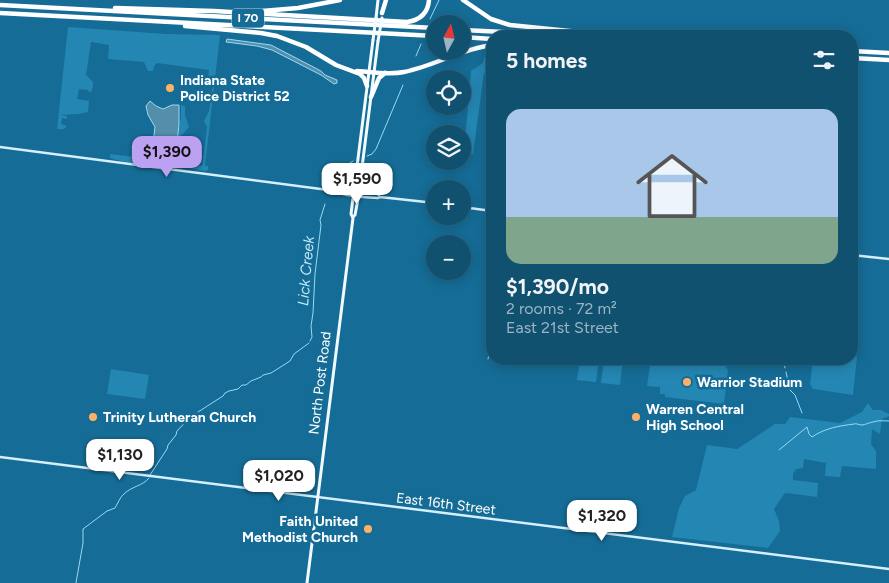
<!DOCTYPE html>
<html lang="en">
<head>
<meta charset="utf-8">
<style>
  :root { --surface:#105170; --page:#1e5b78; --text:#f1f3f6; --muted:#9cb5c3; --line:#306883; --accent:#bca0f2 }
  body { margin:0; font-family:Figtree,sans-serif; background:var(--page); color:var(--text); height:100vh; display:flex; flex-direction:column; font-size:19px; white-space:nowrap }
  * { box-sizing:border-box; margin:0 }
  p { font-size:16px; color:var(--muted) }
  .icon { flex:none; width:28px; height:28px; fill:none; stroke:currentColor; stroke-width:2; stroke-linecap:round; stroke-linejoin:round }
  .map { position:relative; flex:1; overflow:hidden }
  .sheet { position:absolute; left:486px; top:30px; width:372px; height:335px; display:flex; flex-direction:column; background:var(--surface); border-radius:20px; box-shadow:0 2px 12px #0003,0 0 0 1px var(--line) }
  .sheet>* { flex:none }
  .needle { width:32px; rotate:8deg }
  .fabs { position:absolute; left:426px; top:15px; display:grid; gap:10px }
  .fabs a { display:grid; place-items:center; width:45px; height:45px; border-radius:50%; background:var(--surface); box-shadow:0 2px 12px #0003,0 0 0 1px var(--line); font-size:25px }
  .price { position:absolute; translate:-50% -42px; padding:0 11px; border-radius:10px; background:#fff; color:#222; font-size:16px; line-height:32px; filter:drop-shadow(0 1px 2px #0008) }
  .price::after { content:''; position:absolute; left:50%; top:30px; width:15px; height:11px; margin-left:-8px; background:inherit; clip-path:polygon(0 0,100% 0,50% 100%) }
  .price.selected { background:var(--accent); color:#111 }
  ul { padding:0; list-style:none }
  li { display:grid; align-content:center; gap:10px; height:265px; padding:0 20px }
  li span { display:grid; place-items:center; height:155px; border-radius:15px; color:#555 }
  li>.icon { margin-inline-start:auto }
  span .icon { width:90px; height:90px; fill:#fffc; stroke-width:1 }
  li b { font-size:21px }
  h2 { display:flex; justify-content:space-between; align-items:center; height:60px; padding:0 20px; font-size:21px }
  .map>svg:first-child { display:block }
  .green { fill:#2486b3 }
  .water { fill:#538fab; stroke:#99d9f4 }
  .lines { fill:none; stroke-linecap:round; stroke-linejoin:round }
  .stream { stroke:#99d9f4; stroke-width:1 }
  .secondary { stroke:#d5effc; stroke-width:2.5 }
  .primary { stroke:#f1faff; stroke-width:3 }
  .highway { stroke:#fff; stroke-width:4.5 }
  .primary-bridge { stroke:#f1faff; stroke-width:3 }
  .poi-dot { fill:#ffb067; stroke:#156c96; stroke-width:2 }
  .labels { text-anchor:middle; dominant-baseline:central; stroke-width:5; stroke-linejoin:round; paint-order:stroke }
  .shield { fill:#156c96; stroke:#b9d3e0; stroke-width:1 }
  .shield-label { font-size:12px; font-weight:bold; fill:#fff }
  .poi-label { font-size:14px; font-weight:bold; fill:#fff; stroke:#156c96; text-anchor:start }
  .street-label { font-size:14px; fill:#fff; stroke:#156c96 }
  .water-label { font-size:15px; font-style:italic; fill:#c2e9f9; stroke:#156c96 }
</style>
</head>
<body>
<div class="map">
<svg width="889" height="583" viewBox="0 0 889 583">
  <rect width="100%" height="100%" fill="#156c96"/>
  <!-- green -->
  <path class="green" d="M68 27 166 34 220 35 205 166H208V170L205 171 183 167 181 165 180 162 181 161V163L202 166 207 127 204 121 209 111 213 84 211 80 208 79 209 70 157 63 154 66 153 71H148L144 62 108 59 109 45 91 42 86 75 93 82V87L91 92H89L88 90 79 89 77 99 89 101 88 112 79 114 60 115 67 116V119L62 118 61 124 67 126 64 129H57Z
    M489 54H492V73H484L473 154 464 153 471 71 483 63 484 58Z
    M181 105 185 106V115L189 127 181 136 179 143 178 154 173 165C158 167 125 163 110 158V154L153 159 155 155 164 157V160L165 161 170 159 175 156 181 117Z
    M853 351 857 357 853 395 813 389 810 384 813 359H852Z
    M580 359H599L596 382 577 380Z
    M604 359H623L620 385 601 383Z
    M651 359H726L725 366 728 370 724 404 665 397V394H660V387L647 386Z
    M111 369 149 375 145 399 107 394Z
    M868 403 873 410H881L889 414V416L882 419 880 434 872 429 871 444 876 451V469L842 466 840 477 825 476 826 463 804 459 803 468 796 469 793 474V480L818 483 817 497 786 493 784 494 774 509 779 521 780 531 768 548 672 537 679 508 685 496 696 490 707 445 737 449 775 424H785L790 417 840 423 862 412Z"/>
  <!-- water -->
  <path class="water" d="M227 39 271 45 321 71 325 75 337 80V83L334 84 321 75 272 50 257 46 226 42Z
    M150 101 156 106 163 109 172 105H179V124L176 153C174 157 172 159 168 160L164 157 155 155 153 143 155 127 148 115 146 106Z"/>
  <g class="lines">
    <!-- stream -->
    <path class="stream" d="M430 19 439 0
      M416 56 421 44
      M367 156 372 154 376 149 403 85
      M350 163 353 161
      M332 185 333 182
      M310 341 312 337 311 326 313 313 315 274 321 225 320 220 325 204
      M490 343 492 326
      M488 359 490 349
      M783 359 785 368
      M786 372 790 390 795 395 802 413
      M198 412 223 396 225 393 229 391 238 389 242 385H246L251 381 261 377 263 375 271 373 279 368 290 361 294 354 309 343
      M779 450 807 427 809 434 812 437C825 428 839 426 854 424 856 423 859 425 862 425 865 425 870 422 873 422 878 420 884 421 889 421
      M150 475 167 449 168 445 176 435 177 431 191 416
      M76 583 83 543V529L107 511 115 508C118 503 120 497 124 494 132 486 143 486 149 478"/>
    <!-- secondary -->
    <path class="secondary" d="M0 147 336 191C343 197 367 197 378 198L380 197 435 203
      M337 191 340 189 378 194 380 197
      M462 207 492 211
      M852 255 889 259
      M0 457 889 569"/>
    <!-- primary -->
    <path class="primary" d="M376 18 378 0
      M353 217 355 215 358 199 378 41
      M307 583 353 218 351 214 373 40"/>
    <!-- highway -->
    <path class="highway" d="M463 0 491 19 510 25 619 36
      M0 5 435 28
      M115 8 214 11 407 22C420 20 428 13 429 0
      M262 11 298 8 340 0
      M0 13 435 36
      M382 13 386 0
      M185 26 261 33 277 36 306 47 336 65 360 74 364 78 367 86
      M462 30 587 36
      M462 37 492 39
      M852 51 889 53
      M852 58 889 60
      M357 71C372 72 389 75 404 72 434 66 461 49 492 45
      M371 97 379 78 385 73"/>
    <!-- primary-bridge -->
    <path class="primary-bridge" d="M373 40 376 18
      M378 41 382 18"/>
  </g>
  <!-- markers -->
  <g class="poi-dot">
    <circle cx="170" cy="88" r="5"/>
    <circle cx="687" cy="382" r="5"/>
    <circle cx="93" cy="417" r="5"/>
    <circle cx="636" cy="417" r="5"/>
    <circle cx="368" cy="529" r="5"/>
  </g>
  <g class="labels">
    <!-- shield labels -->
    <rect class="shield" x="232" y="8.5" width="32" height="19" rx="4"/>
    <g class="shield-label">
      <text x="248" y="18">I 70</text>
    </g>
    <!-- poi labels -->
    <g class="poi-label">
      <text x="180" y="80">Indiana State<tspan x="180" dy="16">Police District 52</tspan></text>
      <text x="697" y="382">Warrior Stadium</text>
      <text x="646" y="409">Warren Central<tspan x="646" dy="16">High School</tspan></text>
      <text x="103" y="417">Trinity Lutheran Church</text>
      <text x="358" y="521" text-anchor="end">Faith United<tspan x="358" dy="16">Methodist Church</tspan></text>
    </g>
    <!-- street labels -->
    <g class="street-label">
      <text transform="translate(320 383) rotate(-83)">North Post Road</text>
      <text transform="translate(446 504) rotate(7)">East 16th Street</text>
    </g>
    <!-- water labels -->
    <g class="water-label">
      <text transform="translate(306 271) rotate(-85)">Lick Creek</text>
    </g>
  </g>
</svg>
<div class="fabs">
<a><svg class="needle" viewBox="-14 -14 28 28"><path d="M0-13l5 13h-10z" fill="#e53935"/><path d="M0 13l5-13h-10z" fill="#9cb5c3"/></svg></a>
<a><svg class="icon" aria-label="locate" viewBox="0 0 24 24"><circle cx="12" cy="12" r="6"/><path d="M12 2v4M12 18v4M2 12h4M18 12h4"/></svg></a>
<a><svg class="icon" aria-label="layers" viewBox="0 0 24 24"><path d="M12 4l9 5-9 5-9-5zM3 14l9 5 9-5"/></svg></a>
<a>+</a>
<a>−</a>
</div>
<b class="price selected" style="left:167px;top:178px">$1,390</b>
<b class="price" style="left:357px;top:205px">$1,590</b>
<b class="price" style="left:120px;top:481px">$1,130</b>
<b class="price" style="left:279px;top:502px">$1,020</b>
<b class="price" style="left:602px;top:542px">$1,320</b>
<section class="sheet">
<h2>5 homes<svg class="icon" aria-label="filters" viewBox="0 0 24 24"><path d="M4 7h16M4 17h16"/><circle cx="9" cy="7" r="2"/><circle cx="15" cy="17" r="2"/></svg></h2>
<ul>
<li><span style="background:linear-gradient(#a9c7e8 70%,#7fa58c 0)"><svg class="icon" aria-label="home" viewBox="0 0 24 24"><path d="M3 11l9-7 9 7M6 9v11h12V9"/></svg></span><div><b>$1,390/mo</b><p>2 rooms · 72 m²</p><p>East 21st Street</p></div></li>
</ul>
</section>
</div>
</body>
</html>
